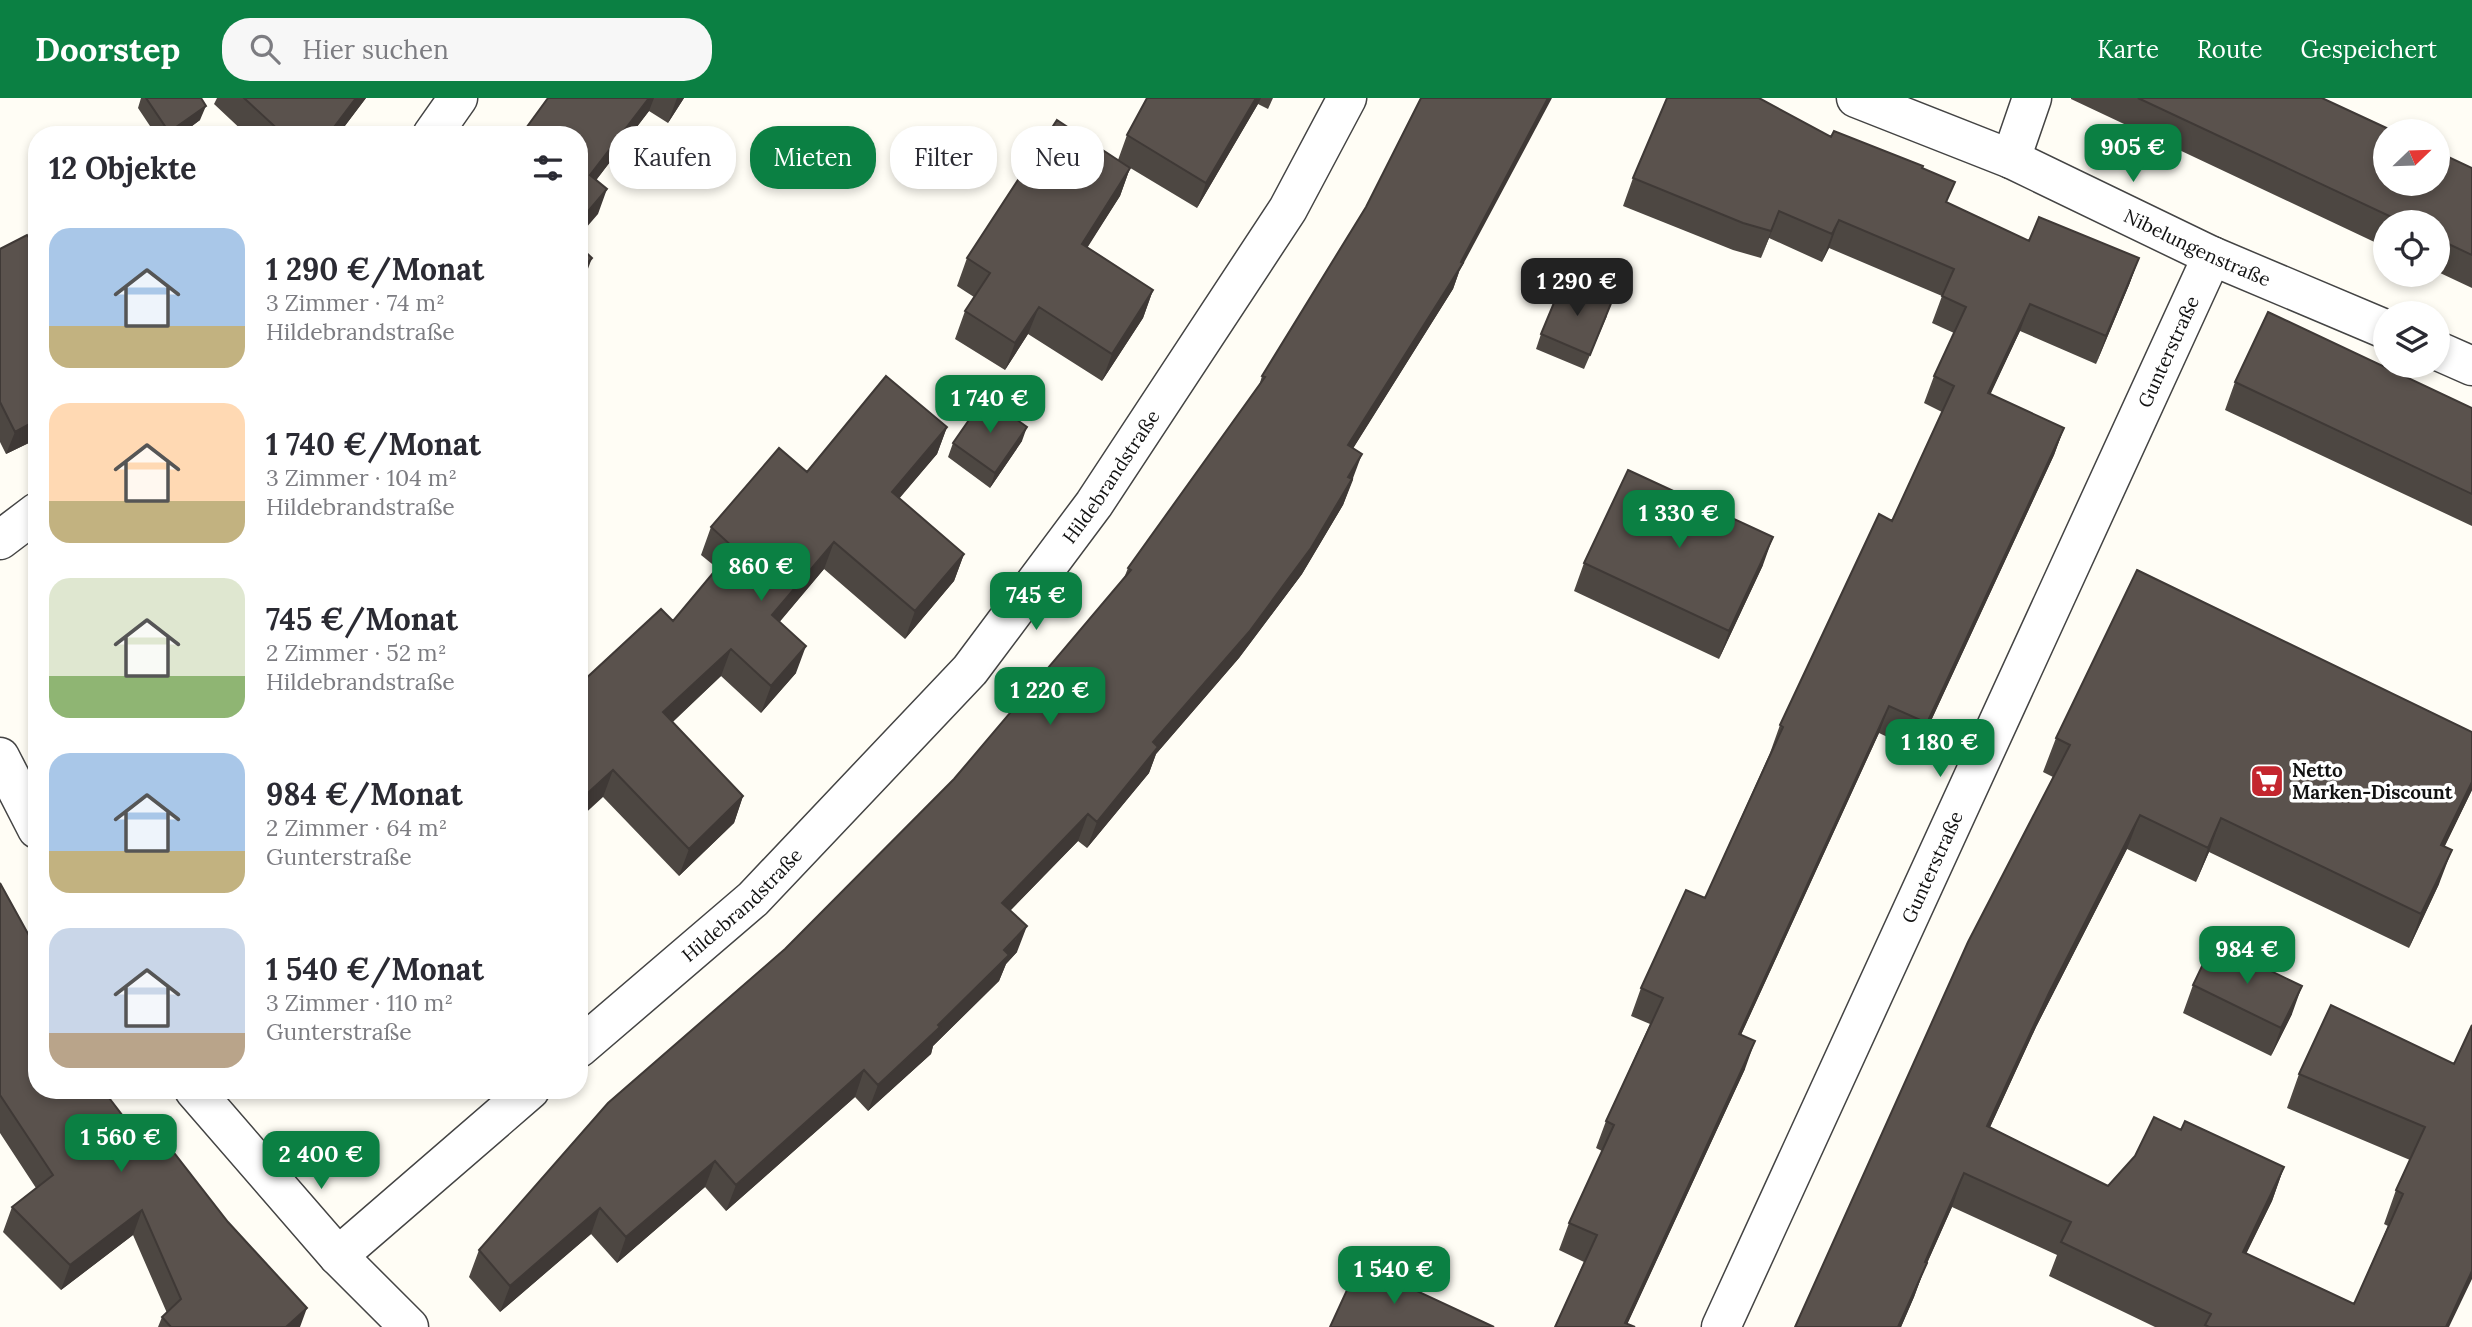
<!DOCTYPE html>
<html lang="de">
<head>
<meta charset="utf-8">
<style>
  :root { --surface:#fff; --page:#f7f7f7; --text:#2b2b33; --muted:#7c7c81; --accent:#0b8043 }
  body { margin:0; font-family:Lora,serif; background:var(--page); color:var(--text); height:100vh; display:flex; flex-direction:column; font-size:26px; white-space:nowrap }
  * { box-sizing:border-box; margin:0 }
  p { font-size:23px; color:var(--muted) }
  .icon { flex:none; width:38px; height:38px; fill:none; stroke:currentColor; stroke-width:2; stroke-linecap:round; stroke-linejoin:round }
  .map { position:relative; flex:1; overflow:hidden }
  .drawer { position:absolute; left:28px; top:28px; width:560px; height:973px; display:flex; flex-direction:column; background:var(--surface); border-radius:28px; box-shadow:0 4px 10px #0003 }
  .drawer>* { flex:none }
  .hud { position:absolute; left:609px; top:28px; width:665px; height:63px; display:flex; gap:14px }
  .needle { width:46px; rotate:67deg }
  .fabs { position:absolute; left:2373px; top:21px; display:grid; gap:14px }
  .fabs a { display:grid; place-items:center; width:77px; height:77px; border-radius:50%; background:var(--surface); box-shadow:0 4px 10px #0003; font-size:35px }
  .price { position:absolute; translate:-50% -60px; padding:0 16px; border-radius:14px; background:var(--accent); color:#fff; font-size:23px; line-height:46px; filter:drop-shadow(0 2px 4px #0008) }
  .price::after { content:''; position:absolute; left:50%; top:42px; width:21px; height:16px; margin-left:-10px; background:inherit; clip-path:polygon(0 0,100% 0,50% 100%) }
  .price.selected { background:#222; color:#fff }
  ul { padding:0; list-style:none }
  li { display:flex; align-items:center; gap:21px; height:175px; padding:0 21px }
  li span { display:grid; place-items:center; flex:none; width:196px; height:140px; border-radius:21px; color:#555 }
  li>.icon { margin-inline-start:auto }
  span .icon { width:84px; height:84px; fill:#fffc; stroke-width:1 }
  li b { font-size:30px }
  h2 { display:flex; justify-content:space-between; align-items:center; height:84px; padding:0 21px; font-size:30px }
  .pill { padding:0 24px; border-radius:28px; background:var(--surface); box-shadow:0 4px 10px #0003; font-size:24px; line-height:63px }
  .pill.selected { background:var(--accent); color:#fff }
  header { display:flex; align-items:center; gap:42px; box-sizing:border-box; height:98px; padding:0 35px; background:var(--accent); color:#fff }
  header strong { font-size:33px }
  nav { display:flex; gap:38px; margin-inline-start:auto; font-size:24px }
  .search { width:490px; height:63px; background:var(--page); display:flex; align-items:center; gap:18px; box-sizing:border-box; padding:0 24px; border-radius:28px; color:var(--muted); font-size:26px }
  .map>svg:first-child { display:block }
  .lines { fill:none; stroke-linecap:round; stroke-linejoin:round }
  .minor-casing { stroke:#444; stroke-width:41 }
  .minor { stroke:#fff; stroke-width:38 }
  .wall { fill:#4d4742 }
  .shaded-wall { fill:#3f3936 }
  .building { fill:#5a524d; stroke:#3f3936; stroke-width:2 }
  .labels { text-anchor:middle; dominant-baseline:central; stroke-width:7; stroke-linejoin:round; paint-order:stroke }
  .street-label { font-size:19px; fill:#111; stroke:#fff }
  .poi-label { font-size:19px; font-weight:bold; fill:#111; stroke:#fff; text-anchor:start }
</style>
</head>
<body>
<header>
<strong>Doorstep</strong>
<div class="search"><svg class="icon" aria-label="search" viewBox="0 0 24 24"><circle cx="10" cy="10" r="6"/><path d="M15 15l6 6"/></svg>Hier suchen</div>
<nav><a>Karte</a><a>Route</a><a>Gespeichert</a></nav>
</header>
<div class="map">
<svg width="2472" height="1229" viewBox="0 0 2472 1229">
  <rect width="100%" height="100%" fill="#fffdf5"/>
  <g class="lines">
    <!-- minor casing -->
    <g class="minor-casing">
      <g id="minor">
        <path id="s1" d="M1856 0 2011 61 2212 158 2385 231"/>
        <path d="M432 37 458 0"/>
        <path d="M2011 61 2032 0"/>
        <path d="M2438 253 2472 268"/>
        <path d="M0 442 37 414"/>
        <path d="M0 659 37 731"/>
        <path id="s2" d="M579 950 753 801 970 572 1094 406 1288 111 1347 0"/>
        <path d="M194 992 338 1158 409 1229"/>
        <path d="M338 1158 530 992"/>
        <path id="s3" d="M1721 1229 2212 158"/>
      </g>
    </g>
    <!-- minor -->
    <use href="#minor" class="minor"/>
  </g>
  <!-- wall -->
  <path class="wall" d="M141 0H201L200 22 180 37H156L138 10Z
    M217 0H366L338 37H247L214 6Z
    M548 0H684L668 25 649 13 596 82 598 116Z
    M1147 0H1273L1268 11 1258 6 1197 110 1122 65 1130 70 1120 98 1087 149 1153 192 1143 220 1102 283 1028 236 1005 272 955 241 965 213 974 199 957 188 967 160 1118 62 1127 37Z
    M2071 0H2322L2472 70V190L2438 174V124H2385V149L2071 1Z
    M1831 39 1922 71 1947 105 2029 143 2139 160 2129 187 2096 266 2020 233 1990 296 2064 330 2054 357 1917 653 1879 635 1741 937 1745 971 1627 1226 1555 1229 1584 1164 1559 1152 1569 1125 1602 1053 1596 1050 1606 1023 1650 926 1631 918 1641 890 1705 800 1770 655 1780 627 1892 423 1942 314 1924 305 1934 278 1954 235 1932 225 1942 198 1829 150 1822 164 1769 140 1761 160 1733 152 1623 108 1633 80Z
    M0 151 37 341 6 356 0 344Z
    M1459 174 1453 191 1353 350V382L1343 407 1302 476 1239 560 1156 656 1149 675 1087 750 1078 743 1010 813 1017 854 1006 866 999 883 933 948 931 956 868 1013 855 999 726 1113 705 1089 617 1165 591 1136 500 1214 469 1179 479 1152 785 851 954 681 1124 480 1128 470 1259 288 1262 278Z
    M1607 218 1584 271 1536 251 1541 236Z
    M2235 284 2472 310V428L2225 312Z
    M947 329 937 356 899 400 964 456 954 483 905 541 824 471 779 524 796 575 761 615 721 578 672 624 743 698 734 725 679 778 603 699 582 584 673 523 717 470 701 457 711 429 807 374Z
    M1022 343 990 390 948 359 953 345Z
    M1584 465 1763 467 1719 561 1574 493Z
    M2056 640 2472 692 2444 749 2439 786 2409 850 2209 754 2196 784 2127 751 2036 929 1990 1029 2108 1088 2181 1032 2284 1069 2272 1103 2246 1155 2354 1206 2388 1128 2384 1126 2396 1092 2410 1062 2287 1010 2299 976 2454 966 2449 1229H2155L2049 1178 2057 1157 1952 1109 1924 1172 1914 1199 1901 1229H1795L2053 679 2043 674Z
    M0 785 37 992 136 1035 300 1229H158L162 1219 167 1215 133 1137 61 1192 3 1134 12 1109 36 1090 0 1035Z
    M2193 887 2292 916 2271 958 2183 915Z"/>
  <!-- shaded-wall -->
  <path class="shaded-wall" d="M356 0H366L338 37H328Z
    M649 0H654L649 13 581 102 590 77Z
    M677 0H684L668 25Z
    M1256 0H1261L1258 6 1197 110 1206 85Z
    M1548 0H1552L1459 174 1453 191 1339 373 1348 347 1461 164Z
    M206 8 200 22 180 37H168L169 34Z
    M1130 70 1120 98 1072 174 1082 146Z
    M607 91 598 116 579 138V124Z
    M1779 113 1769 140 1761 160 1771 133Z
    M1839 122 1829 150 1822 164 1832 136Z
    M592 160 583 184 579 189V175Z
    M2139 160 2129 187 2096 266 2106 238Z
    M1153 192 1143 220 1102 283 1112 256Z
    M2030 206 2020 233 1978 323 1988 295Z
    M1039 209 1028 236 1005 272 1015 245Z
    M37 322V341L6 356 15 334Z
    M947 329 937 356 882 421 892 394Z
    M1027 329 1022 343 990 390 995 375Z
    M2064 330 2054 357 1917 653 1927 625Z
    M1362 356 1343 407 1302 476 1239 560 1156 656 1149 675 1087 750 1097 724 1153 644 1348 379Z
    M1773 439 1763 467 1719 561 1729 533Z
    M834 444 824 471 762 545 772 517Z
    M964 456 954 483 905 541 915 513Z
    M806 548 796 575 761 615 771 588Z
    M731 551 721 578 654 642 663 614Z
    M1889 608 1879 635 1729 963 1739 936Z
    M613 672 603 699 579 721V703Z
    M2472 684V692L2429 781 2441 747Z
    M743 698 734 725 679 778 689 751Z
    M1088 716 1078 743 992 831 1002 805Z
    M2140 717 2127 751 2036 929 1975 1062 1987 1028 2049 895Z
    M2221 720 2209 754 2196 784 2208 750Z
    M2452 752 2439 786 2409 850 2421 816Z
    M1027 828 1017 854 1006 866 999 883 933 948 931 956 868 1013 878 987 938 927Z
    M2302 888 2292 916 2271 958 2281 930Z
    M1755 943 1745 971 1626 1229H1624Z
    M864 972 855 999 726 1113 736 1087Z
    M715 1063 705 1089 617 1165 626 1139Z
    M2284 1069 2272 1103 2231 1187 2243 1154Z
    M1964 1075 1952 1109 1924 1172 1914 1199 1901 1229H1898L1925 1164Z
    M600 1110 591 1136 500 1214 510 1188Z
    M142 1112 133 1137 61 1192 70 1167Z
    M2472 1173V1181L2449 1229H2446Z
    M307 1210 300 1229H286Z"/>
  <!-- building -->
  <path class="building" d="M146 0H201L206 8 169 34Z
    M244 0H356L328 37 322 36 321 37H284Z
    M548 0H649L590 77 607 91 579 124V37H521Z
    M1147 0H1256L1206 85 1127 37Z
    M1421 0H1548L1461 164 1463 165 1348 347 1362 356 1348 379 1352 381 1311 450 1249 534 1153 644 1158 649 1097 724 1088 716 1002 805 1027 828 1004 852 1009 857 938 927 940 929 878 987 864 972 736 1087 715 1063 626 1139 600 1110 510 1188 479 1152 608 1005 785 851 954 681 1131 472 1128 470 1265 279 1262 278 1366 109Z
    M1667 0H1759L1831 39 1834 33 1923 68 1922 70 1955 84 1946 104 2029 143 2039 119 2139 160 2106 238 2030 206 1988 295 2064 330 1927 625 1889 608 1739 936 1755 943 1625 1225 1635 1229H1555L1597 1137 1569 1125 1614 1027 1606 1023 1663 900 1641 890 1686 792 1705 800 1783 629 1780 627 1879 416 1892 423 1954 288 1934 278 1966 209 1942 198 1954 171 1839 122 1832 136 1779 113 1771 133 1743 125 1633 80Z
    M2138 0H2322L2393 33H2385V86H2438V54L2472 70V157L2438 141V124H2402Z
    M1057 22 1130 70 1082 146 1153 192 1112 256 1039 209 1015 245 965 213 990 175 967 160Z
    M27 137 37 151V322L15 334 0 304V151Z
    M579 148 592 160 579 175Z
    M1563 183 1612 203 1590 257 1541 236Z
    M2268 214 2472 310V396L2235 284Z
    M886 278 947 329 892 394 964 456 915 513 834 444 772 517 806 548 771 588 731 551 663 614 743 698 689 751 613 672 579 703V581L582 584 661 511 673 523 734 450 711 429 779 350 807 374Z
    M985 299 1027 329 995 375 953 345Z
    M1628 372 1773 439 1729 533 1584 465Z
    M2137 472 2472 634V684L2441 747 2452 752 2421 816 2221 720 2208 750 2140 717 2049 895 1987 1028 2108 1088 2135 1058 2154 1019 2181 1032 2185 1023 2284 1069 2243 1154 2354 1206 2403 1096 2396 1092 2425 1029 2299 976 2331 907 2454 966 2472 927V1173L2446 1229H2209L2205 1227 2211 1216 2061 1144 2071 1124 1964 1075 1925 1164 1927 1165 1898 1229H1795L1968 844 2070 647 2056 640Z
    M0 785 37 852V992H103L136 1035 150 1024 228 1124 307 1210 286 1229H171L162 1219 181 1201 142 1112 70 1167 12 1109 53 1077 0 997Z
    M2213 845 2302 888 2281 930 2193 887Z
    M1359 1166 1494 1229H1330Z"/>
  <!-- icons -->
  <defs>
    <g id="supermarket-square" transform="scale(1.75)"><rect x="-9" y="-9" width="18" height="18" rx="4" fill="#c4262e" stroke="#fff"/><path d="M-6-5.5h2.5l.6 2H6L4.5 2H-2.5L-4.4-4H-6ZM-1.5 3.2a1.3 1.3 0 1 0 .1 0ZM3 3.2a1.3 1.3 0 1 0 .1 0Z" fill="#fff"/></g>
  </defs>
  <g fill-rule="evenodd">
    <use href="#supermarket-square" x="2267" y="683"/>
  </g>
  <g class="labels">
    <!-- street labels -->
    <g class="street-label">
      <text stroke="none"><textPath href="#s1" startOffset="373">Nibelungenstraße</textPath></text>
      <text stroke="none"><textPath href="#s3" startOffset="1073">Gunterstraße</textPath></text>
      <text stroke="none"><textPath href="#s2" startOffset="784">Hildebrandstraße</textPath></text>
      <text stroke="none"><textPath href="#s3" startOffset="506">Gunterstraße</textPath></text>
      <text stroke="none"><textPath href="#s2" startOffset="217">Hildebrandstraße</textPath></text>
    </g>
    <!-- poi labels -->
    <g class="poi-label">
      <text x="2292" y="672">Netto<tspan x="2292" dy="22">Marken-Discount</tspan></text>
    </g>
  </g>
</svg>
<div class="fabs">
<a><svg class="needle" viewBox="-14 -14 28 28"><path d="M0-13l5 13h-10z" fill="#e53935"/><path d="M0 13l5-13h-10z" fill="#7c7c81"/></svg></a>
<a><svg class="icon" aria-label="locate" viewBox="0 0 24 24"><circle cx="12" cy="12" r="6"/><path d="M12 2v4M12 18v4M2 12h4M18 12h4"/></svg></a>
<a><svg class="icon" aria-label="layers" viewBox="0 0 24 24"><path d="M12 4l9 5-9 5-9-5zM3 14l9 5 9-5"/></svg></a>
</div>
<b class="price" style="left:2133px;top:86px">905 €</b>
<b class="price selected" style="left:1577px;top:220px">1 290 €</b>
<b class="price" style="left:990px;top:337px">1 740 €</b>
<b class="price" style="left:1679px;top:452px">1 330 €</b>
<b class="price" style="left:761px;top:505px">860 €</b>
<b class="price" style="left:1036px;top:534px">745 €</b>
<b class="price" style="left:1050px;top:629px">1 220 €</b>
<b class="price" style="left:1940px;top:681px">1 180 €</b>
<b class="price" style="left:2247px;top:888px">984 €</b>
<b class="price" style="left:121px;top:1076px">1 560 €</b>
<b class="price" style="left:321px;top:1093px">2 400 €</b>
<b class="price" style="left:1394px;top:1208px">1 540 €</b>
<div class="hud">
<a class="pill">Kaufen</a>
<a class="pill selected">Mieten</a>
<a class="pill">Filter</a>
<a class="pill">Neu</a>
</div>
<section class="drawer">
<h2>12 Objekte<svg class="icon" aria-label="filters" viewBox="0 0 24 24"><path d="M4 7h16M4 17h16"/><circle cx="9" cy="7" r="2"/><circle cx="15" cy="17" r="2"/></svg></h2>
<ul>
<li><span style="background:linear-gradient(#a9c7e8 70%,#c2b280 0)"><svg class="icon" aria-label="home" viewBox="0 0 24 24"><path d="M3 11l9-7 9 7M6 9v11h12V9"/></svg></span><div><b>1 290 €/Monat</b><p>3 Zimmer · 74 m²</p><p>Hildebrandstraße</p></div></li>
<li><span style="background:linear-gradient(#ffd9b3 70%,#c2b280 0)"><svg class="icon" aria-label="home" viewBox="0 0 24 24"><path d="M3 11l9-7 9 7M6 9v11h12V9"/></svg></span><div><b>1 740 €/Monat</b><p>3 Zimmer · 104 m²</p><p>Hildebrandstraße</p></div></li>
<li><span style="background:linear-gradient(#dfe7d0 70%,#8fb573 0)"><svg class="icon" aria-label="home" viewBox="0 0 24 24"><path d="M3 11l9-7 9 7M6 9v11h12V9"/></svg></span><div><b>745 €/Monat</b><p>2 Zimmer · 52 m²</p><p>Hildebrandstraße</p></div></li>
<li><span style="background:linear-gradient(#a9c7e8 70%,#c2b280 0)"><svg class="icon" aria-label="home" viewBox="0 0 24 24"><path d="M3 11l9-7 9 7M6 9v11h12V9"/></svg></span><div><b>984 €/Monat</b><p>2 Zimmer · 64 m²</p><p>Gunterstraße</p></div></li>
<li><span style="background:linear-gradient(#c9d6e8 75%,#b9a48a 0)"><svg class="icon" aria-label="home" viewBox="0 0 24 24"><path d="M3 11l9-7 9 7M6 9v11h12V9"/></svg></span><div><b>1 540 €/Monat</b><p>3 Zimmer · 110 m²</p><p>Gunterstraße</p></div></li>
</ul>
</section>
</div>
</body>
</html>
